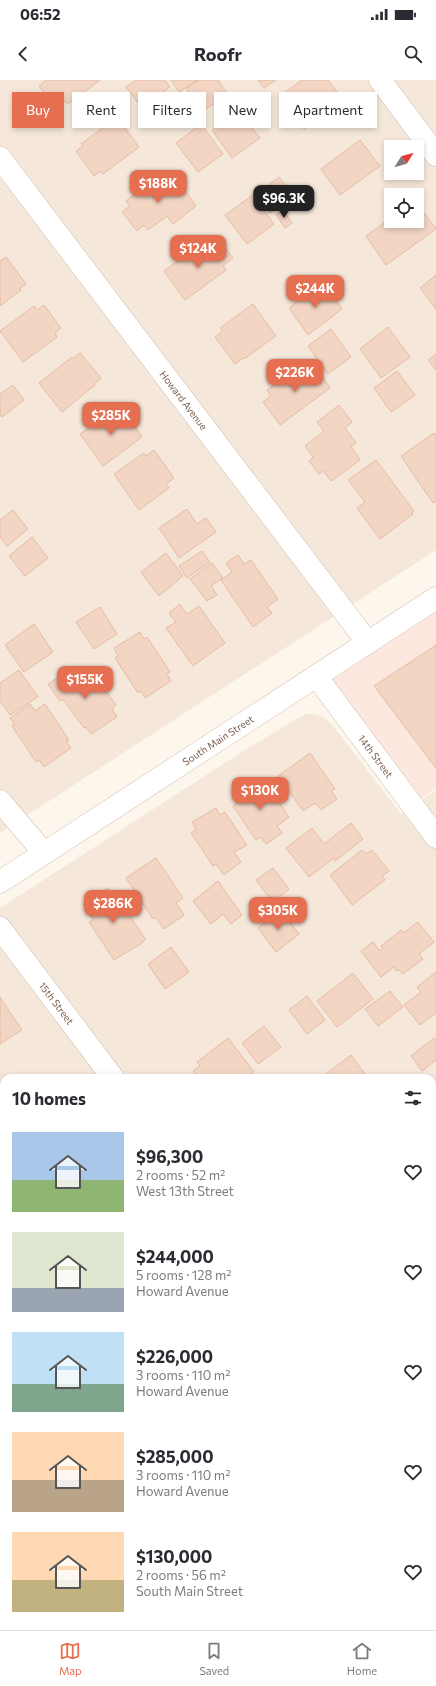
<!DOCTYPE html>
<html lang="en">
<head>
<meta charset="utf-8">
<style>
  :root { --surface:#fff; --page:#f7f7f7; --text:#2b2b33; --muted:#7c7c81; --line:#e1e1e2; --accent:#e76f51 }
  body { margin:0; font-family:Commissioner,sans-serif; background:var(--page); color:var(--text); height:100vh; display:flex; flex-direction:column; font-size:15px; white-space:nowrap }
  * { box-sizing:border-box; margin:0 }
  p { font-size:13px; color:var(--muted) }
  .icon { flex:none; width:22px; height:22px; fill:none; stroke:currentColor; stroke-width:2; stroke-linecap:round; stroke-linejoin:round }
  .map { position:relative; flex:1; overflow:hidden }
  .details { position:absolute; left:0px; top:994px; width:436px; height:556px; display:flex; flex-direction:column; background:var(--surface); border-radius:12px 12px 0 0; box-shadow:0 2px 6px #0003 }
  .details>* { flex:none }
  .guide { position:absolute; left:12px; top:12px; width:412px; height:36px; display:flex; gap:8px }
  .needle { width:26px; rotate:53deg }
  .fabs { position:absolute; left:384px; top:60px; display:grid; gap:8px }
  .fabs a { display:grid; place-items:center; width:40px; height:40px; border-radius:0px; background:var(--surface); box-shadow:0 2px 6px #0003; font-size:20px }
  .price { position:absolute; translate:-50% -34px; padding:0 9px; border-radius:8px; background:var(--accent); color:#fff; font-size:13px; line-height:26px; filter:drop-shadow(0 1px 2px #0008) }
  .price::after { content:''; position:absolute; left:50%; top:24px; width:12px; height:9px; margin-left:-6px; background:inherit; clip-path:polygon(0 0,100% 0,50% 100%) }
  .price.current { background:#222; color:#fff }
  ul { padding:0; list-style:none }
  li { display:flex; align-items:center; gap:12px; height:100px; padding:0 12px }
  li span { display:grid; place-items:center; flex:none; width:112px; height:80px; border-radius:0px; color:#555 }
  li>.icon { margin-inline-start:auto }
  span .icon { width:48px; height:48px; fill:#fffc; stroke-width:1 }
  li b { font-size:17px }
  h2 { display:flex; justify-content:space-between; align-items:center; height:48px; padding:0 12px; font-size:17px }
  .pill { padding:0 14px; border-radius:0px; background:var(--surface); box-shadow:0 2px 6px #0003; font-size:14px; line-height:36px }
  .pill.current { background:var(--accent); color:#fff }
  .status { display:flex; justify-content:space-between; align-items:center; height:28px; padding:0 20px; background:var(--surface); direction:ltr }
  .status svg { height:11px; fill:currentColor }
  header { display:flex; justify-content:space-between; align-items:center; height:52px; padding:0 12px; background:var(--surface); font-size:18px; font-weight:700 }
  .dock { display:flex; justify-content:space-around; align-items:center; height:56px; border-top:1px solid var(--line); background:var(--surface); font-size:11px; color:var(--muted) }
  .dock a { display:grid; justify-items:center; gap:2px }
  .dock .current { color:var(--accent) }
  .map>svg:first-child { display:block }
  .residential { fill:#f5e8da; fill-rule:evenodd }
  .commercial { fill:#fde8e0 }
  .building { fill:#f3d5c3; stroke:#e6bba3 }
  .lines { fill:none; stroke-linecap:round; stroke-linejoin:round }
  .street-casing { stroke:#d1beb0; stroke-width:23 }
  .secondary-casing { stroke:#d6c0b0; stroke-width:23 }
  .path { stroke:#d9b8a5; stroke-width:2.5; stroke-dasharray:1 3; stroke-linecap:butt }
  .street { stroke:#fff; stroke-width:22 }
  .secondary { stroke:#fff; stroke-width:22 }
  .labels { text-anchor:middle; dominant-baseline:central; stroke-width:3; stroke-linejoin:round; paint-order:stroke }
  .street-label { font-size:10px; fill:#7a5c4d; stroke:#fffaf3 }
</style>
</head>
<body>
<div class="status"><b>06:52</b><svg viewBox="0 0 49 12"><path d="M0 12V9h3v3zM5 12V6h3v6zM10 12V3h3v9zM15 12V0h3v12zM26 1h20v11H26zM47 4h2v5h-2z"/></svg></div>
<header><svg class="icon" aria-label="back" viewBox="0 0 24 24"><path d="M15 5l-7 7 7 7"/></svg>Roofr<svg class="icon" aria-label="search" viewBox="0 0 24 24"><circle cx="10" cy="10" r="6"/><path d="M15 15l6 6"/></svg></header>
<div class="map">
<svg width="436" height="1550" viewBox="0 0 436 1550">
  <rect width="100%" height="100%" fill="#fdf6ec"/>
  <!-- residential -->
  <path class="residential" d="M0 0H436V470L0 753ZM391 67H417V93H391ZM391 115H417V141H391Z
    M305 634H315L324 637 334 647 401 734 436 710V1550H0V828L248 668ZM4 998H432V1546H4Z"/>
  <!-- commercial -->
  <path class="commercial" d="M436 518V708L412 725 316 596Z"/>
  <!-- building -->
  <path class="building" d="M46 0H100L68 24 66 21 56 29 39 6Z
    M136 0H165L170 7 142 28 126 7Z
    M171 0H198L179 12Z
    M199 0H218L228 15 201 32 186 8Z
    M258 0H276L264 8Z
    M302 0H328L342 18 334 24 336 26 304 49 279 17Z
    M239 30 260 58 232 78 212 50Z
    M117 37 139 67 103 94 101 91 94 96 76 71 83 66 81 64Z
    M201 44 223 74 198 92 176 63Z
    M360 60 380 86 340 115 321 89Z
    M158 96 167 108 177 100 196 126 173 144 167 136 148 150 144 145 137 151 122 132 130 126 126 121Z
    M279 97 293 115 270 133 256 114Z
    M253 115 274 144 247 164 225 135Z
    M417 123 436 149 386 185 366 156 391 138V141H417Z
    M283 130 292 143 285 148 276 135Z
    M204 161 212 171 222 164 233 178 223 186 226 190 185 220 164 191Z
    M6 177 26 204 19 209 21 210 0 226V181Z
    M436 195V229L420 208Z
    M323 203 342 229 308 255 289 228Z
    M253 224 276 256 244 279 243 278 235 284 215 257 223 251 220 248Z
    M44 225 61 248 55 253 57 257 23 282 0 251 34 226 37 230Z
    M388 247 410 277 381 298 360 269Z
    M331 249 351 277 328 294 308 266Z
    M80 273 101 298 94 304 95 305 62 332 39 303 72 277 73 279Z
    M436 274V289H435L428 280Z
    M304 283 309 290 315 286 330 308 280 345 263 322 271 316 267 310Z
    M397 291 415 315 391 332 374 308Z
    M13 305 24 320 2 337 0 335V314Z
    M339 325 352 342 345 348 356 363 351 366 360 380 331 401 323 391 319 394 309 381 313 377 305 366 324 351 317 342Z
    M120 326 142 357 103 386 80 354Z
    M434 353 436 356V421L433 423 401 376Z
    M154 370 174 398 166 404 169 408 139 430 114 394 144 373 146 376Z
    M376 380 414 431 412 433 413 434 380 459 357 428 365 422 348 400Z
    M187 429 197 444 206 438 216 452 179 478 159 448Z
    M13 430 28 449 7 466 0 457V440Z
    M32 457 48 478 25 496 9 476Z
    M202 471 210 482 187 498 179 486Z
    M166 473 183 496 159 516 141 492Z
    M238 475 244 484 251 480 278 519 267 527 272 533 253 547 221 500 232 492 226 483Z
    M212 483 223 498 211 506 217 515 207 521 190 499Z
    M180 524 187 534 199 526 225 563 193 586 166 548 176 542 169 533Z
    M100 527 117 554 94 569 76 542Z
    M34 544 53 572 24 592 5 565Z
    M140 552 144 559 147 557 170 592 167 594 171 601 145 618 141 611 138 613 115 578 118 576 114 568Z
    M436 565V688L374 606Z
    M71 589 80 602 93 593 116 625 112 629 117 637 91 654 86 647 84 648 63 619 60 621 48 604Z
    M19 590 38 617 10 635 0 621V603Z
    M30 624 35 631 45 624 69 660 66 661 71 668 44 687 39 680 36 682 12 646 15 645 10 638Z
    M310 673 335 709 331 711 337 719 321 730 315 723 303 731 278 696Z
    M258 699 262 706 266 703 289 737 277 746 282 753 266 764 261 757 256 760 233 726 237 723 233 715Z
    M216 728 220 735 225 732 247 765 234 772 241 782 224 795 216 784 213 786 191 753 196 750 192 742Z
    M351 743 363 759 335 781 334 778 309 797 286 768 312 748 324 764Z
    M362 770 366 774 372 770 389 791 382 796 385 800 352 825 330 795Z
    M156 778 183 818 176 823 184 835 164 849 155 837 153 839 126 798Z
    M273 788 289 809 273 822 256 800Z
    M218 801 242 835 231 844 223 834 211 844 193 821Z
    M108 808 118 824 121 822 145 859 142 863 114 880 89 842 93 840 83 824Z
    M281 830 299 854 276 872 258 848Z
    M418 842 434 862 419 874 423 879 403 894 399 890 397 891 394 887 381 897 361 871 373 862 380 871 383 868 381 866 401 850 403 853Z
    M171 867 189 892 165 909 148 884Z
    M436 892V933L420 945 404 925 421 912 417 907Z
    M353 893 373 919 337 947 317 921Z
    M390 911 403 927 378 946 365 929Z
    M307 916 325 940 307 954 289 930Z
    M0 917 22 950 0 964Z
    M264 946 281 967 258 984 242 963Z
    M228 958 254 992 246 998H199L193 991 200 986 197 982Z
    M434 958 436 960V980L422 991 411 976Z
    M351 975 368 998H321Z
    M4 1103V1150L0 1153V1106Z
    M436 1218V1271L432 1274V1221Z
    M436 1517V1550H400L397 1546H432V1519Z"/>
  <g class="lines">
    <!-- street casing -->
    <g class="street-casing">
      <g id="street">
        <path d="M380 0 436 75"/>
        <path id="s1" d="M0 78 368 563"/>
        <path id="s2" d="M316 596 436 757"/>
        <path d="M0 721 44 773"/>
        <path id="s3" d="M0 848 113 998"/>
        <path d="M432 1421 436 1426"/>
      </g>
    </g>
    <!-- secondary casing -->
    <g class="secondary-casing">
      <g id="secondary">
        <path id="s4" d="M0 802 436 518"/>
      </g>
    </g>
    <!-- path -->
    <path class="path" d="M0 1438 4 1443
      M88 1546 91 1550"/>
    <!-- street -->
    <use href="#street" class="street"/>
    <!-- secondary -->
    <use href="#secondary" class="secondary"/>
  </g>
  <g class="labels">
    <!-- street labels -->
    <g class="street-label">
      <text stroke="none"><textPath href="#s1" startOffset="304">Howard Avenue</textPath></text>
      <text stroke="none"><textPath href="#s4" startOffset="260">South Main Street</textPath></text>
      <text stroke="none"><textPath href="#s2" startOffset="100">14th Street</textPath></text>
      <text stroke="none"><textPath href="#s3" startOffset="94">15th Street</textPath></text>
    </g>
  </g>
</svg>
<div class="fabs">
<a><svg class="needle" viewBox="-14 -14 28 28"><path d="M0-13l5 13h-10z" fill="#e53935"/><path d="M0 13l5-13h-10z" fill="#7c7c81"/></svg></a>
<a><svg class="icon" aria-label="locate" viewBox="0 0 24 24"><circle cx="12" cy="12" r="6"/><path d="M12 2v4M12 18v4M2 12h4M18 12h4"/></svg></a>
</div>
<b class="price" style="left:158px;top:124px">$188K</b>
<b class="price current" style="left:284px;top:139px">$96.3K</b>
<b class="price" style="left:198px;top:189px">$124K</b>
<b class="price" style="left:315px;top:229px">$244K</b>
<b class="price" style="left:295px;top:313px">$226K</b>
<b class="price" style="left:111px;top:356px">$285K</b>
<b class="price" style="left:85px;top:620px">$155K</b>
<b class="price" style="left:260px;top:731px">$130K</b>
<b class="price" style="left:113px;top:844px">$286K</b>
<b class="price" style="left:278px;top:851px">$305K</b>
<div class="guide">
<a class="pill current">Buy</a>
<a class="pill">Rent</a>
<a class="pill">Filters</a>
<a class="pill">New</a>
<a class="pill">Apartment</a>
</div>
<section class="details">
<h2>10 homes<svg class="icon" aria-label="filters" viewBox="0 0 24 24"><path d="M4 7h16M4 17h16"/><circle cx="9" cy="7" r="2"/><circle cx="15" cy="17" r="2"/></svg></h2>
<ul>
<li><span style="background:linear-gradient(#a9c7e8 60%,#8fb573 0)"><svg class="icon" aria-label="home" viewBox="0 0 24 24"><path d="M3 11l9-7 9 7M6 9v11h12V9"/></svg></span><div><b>$96,300</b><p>2 rooms · 52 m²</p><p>West 13th Street</p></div><svg class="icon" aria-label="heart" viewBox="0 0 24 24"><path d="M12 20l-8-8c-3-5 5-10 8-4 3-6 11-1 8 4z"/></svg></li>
<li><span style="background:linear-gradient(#dfe7d0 70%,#9aa5b1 0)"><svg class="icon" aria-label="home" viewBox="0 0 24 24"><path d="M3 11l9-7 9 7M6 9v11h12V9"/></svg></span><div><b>$244,000</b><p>5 rooms · 128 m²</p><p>Howard Avenue</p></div><svg class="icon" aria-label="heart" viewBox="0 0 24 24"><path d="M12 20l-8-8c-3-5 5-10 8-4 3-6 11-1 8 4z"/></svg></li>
<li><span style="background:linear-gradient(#bfe0f5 65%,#7fa58c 0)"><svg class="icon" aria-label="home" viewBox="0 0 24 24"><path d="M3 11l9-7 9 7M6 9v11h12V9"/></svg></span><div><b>$226,000</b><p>3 rooms · 110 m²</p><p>Howard Avenue</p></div><svg class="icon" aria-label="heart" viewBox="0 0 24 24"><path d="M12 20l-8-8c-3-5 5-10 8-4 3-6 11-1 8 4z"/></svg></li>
<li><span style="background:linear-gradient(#ffd9b3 60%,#b9a48a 0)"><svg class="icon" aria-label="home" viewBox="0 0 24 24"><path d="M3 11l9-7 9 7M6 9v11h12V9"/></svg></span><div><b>$285,000</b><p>3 rooms · 110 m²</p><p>Howard Avenue</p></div><svg class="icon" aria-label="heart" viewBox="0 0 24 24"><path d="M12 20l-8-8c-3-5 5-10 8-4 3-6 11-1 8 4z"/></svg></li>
<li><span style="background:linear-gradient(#ffd9b3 60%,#c2b280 0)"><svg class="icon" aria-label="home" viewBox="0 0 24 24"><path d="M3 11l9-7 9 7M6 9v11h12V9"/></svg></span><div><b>$130,000</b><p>2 rooms · 56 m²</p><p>South Main Street</p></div><svg class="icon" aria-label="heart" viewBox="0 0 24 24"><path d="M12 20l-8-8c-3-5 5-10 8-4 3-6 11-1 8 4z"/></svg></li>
</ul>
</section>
</div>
<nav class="dock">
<a class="current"><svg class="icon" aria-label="map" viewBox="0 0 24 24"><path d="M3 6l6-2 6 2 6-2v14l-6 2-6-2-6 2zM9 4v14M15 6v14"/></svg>Map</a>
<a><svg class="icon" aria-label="saved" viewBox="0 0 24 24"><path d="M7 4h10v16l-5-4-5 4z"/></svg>Saved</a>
<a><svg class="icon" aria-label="home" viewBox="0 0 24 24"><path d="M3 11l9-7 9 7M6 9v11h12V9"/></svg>Home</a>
</nav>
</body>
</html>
